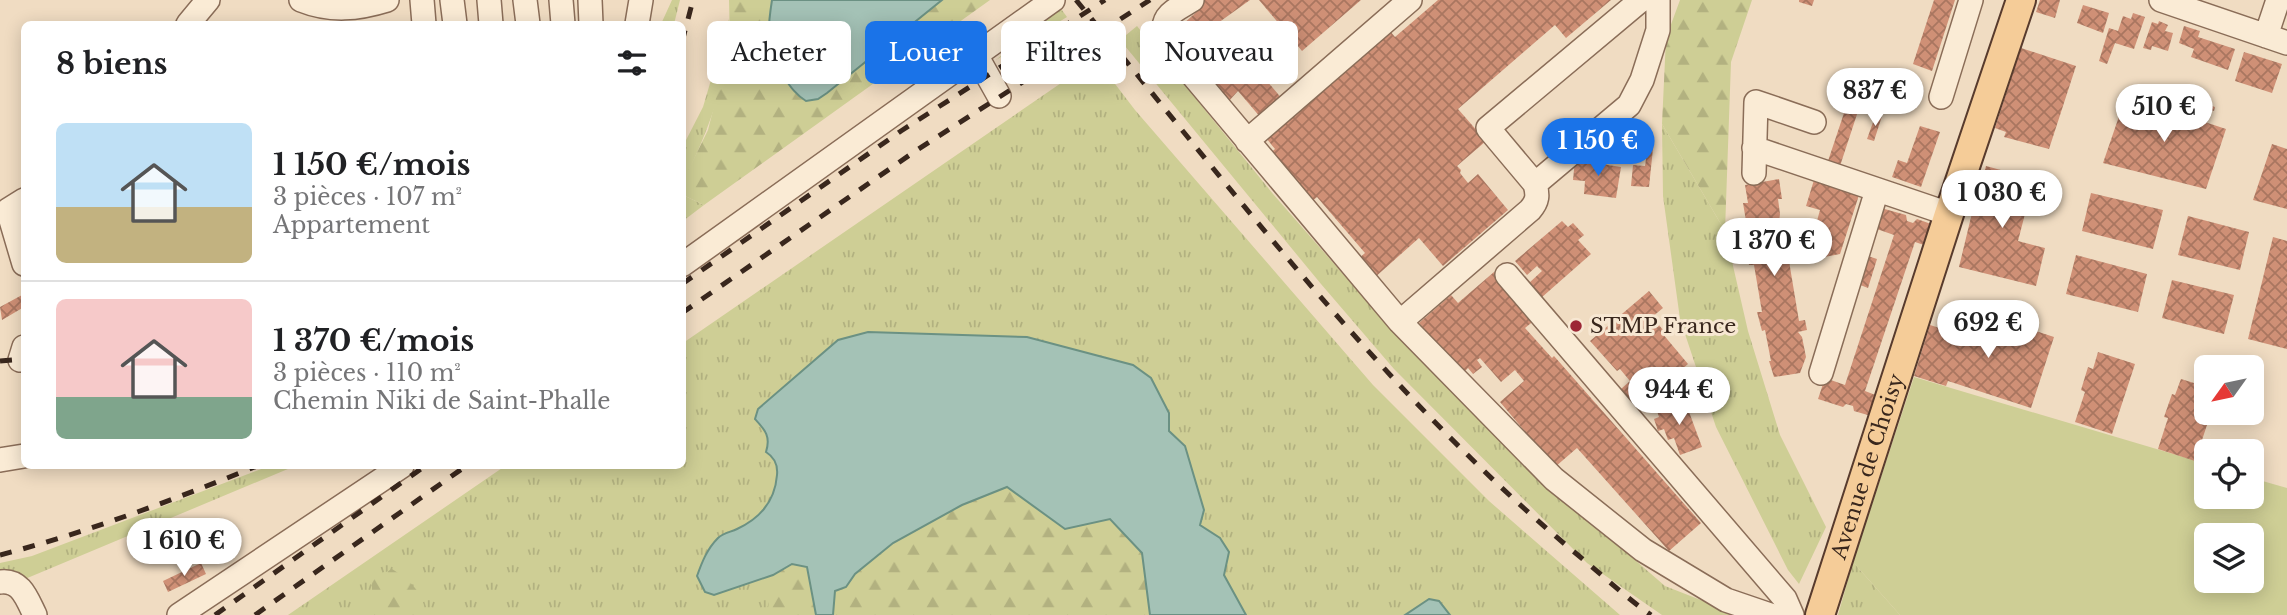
<!DOCTYPE html>
<html lang="fr">
<head>
<meta charset="utf-8">
<style>
  :root { --surface:#fff; --page:#f6f6f6; --text:#202124; --muted:#757577; --line:#e0e0e0; --accent:#1a73e8 }
  body { margin:0; font-family:"Libre Baskerville",serif; background:var(--page); color:var(--text); height:100vh; display:flex; flex-direction:column; font-size:26px; white-space:nowrap }
  * { box-sizing:border-box; margin:0 }
  p { font-size:23px; color:var(--muted) }
  .icon { flex:none; width:38px; height:38px; fill:none; stroke:currentColor; stroke-width:2; stroke-linecap:round; stroke-linejoin:round }
  .map { position:relative; flex:1; overflow:hidden }
  .sheet { position:absolute; left:21px; top:21px; width:665px; height:448px; display:flex; flex-direction:column; background:var(--surface); border-radius:10px; box-shadow:0 4px 18px #0003 }
  .sheet>* { flex:none }
  .guide { position:absolute; left:707px; top:21px; width:665px; height:63px; display:flex; gap:14px }
  .needle { width:46px; rotate:237deg }
  .buttons { position:absolute; left:2194px; top:355px; display:grid; gap:14px }
  .buttons a { display:grid; place-items:center; width:70px; height:70px; border-radius:10px; background:var(--surface); box-shadow:0 4px 18px #0003; font-size:35px }
  .price { position:absolute; translate:-50% -60px; padding:0 16px; border-radius:24px; background:#fff; color:#222; font-size:23px; line-height:46px; filter:drop-shadow(0 2px 4px #0008) }
  .price::after { content:''; position:absolute; left:50%; top:42px; width:21px; height:16px; margin-left:-10px; background:inherit; clip-path:polygon(0 0,100% 0,50% 100%) }
  .price.active { background:var(--accent); color:#fff }
  ul { padding:0; list-style:none }
  li { display:flex; align-items:center; gap:21px; height:175px; padding:0 35px }
  li+li { border-top:2px solid var(--line) }
  li span { display:grid; place-items:center; flex:none; width:196px; height:140px; border-radius:10px; color:#555 }
  li>.icon { margin-inline-start:auto }
  span .icon { width:84px; height:84px; fill:#fffc; stroke-width:1 }
  li b { font-size:30px }
  h2 { display:flex; justify-content:space-between; align-items:center; height:84px; padding:0 35px; font-size:30px }
  .pill { padding:0 24px; border-radius:10px; background:var(--surface); box-shadow:0 4px 18px #0003; font-size:24px; line-height:63px }
  .pill.active { background:var(--accent); color:#fff }
  .map>svg:first-child { display:block }
  .grass { fill:url(#grass-tufts) }
  .forest { fill:url(#forest-firs) }
  .garden { fill:#cece95; fill-rule:evenodd }
  .water { fill:#a4c2b6; stroke:#6b9183; stroke-width:2 }
  .building { fill:url(#building-cross-hatch) }
  .lines { fill:none; stroke-linecap:round; stroke-linejoin:round }
  .minor-casing { stroke:#8a6d58; stroke-width:26 }
  .major-casing { stroke:#583b2d; stroke-width:32 }
  .minor { stroke:#faebd5; stroke-width:23 }
  .major { stroke:#f5cc98; stroke-width:28 }
  .rail { stroke:#39271d; stroke-width:5; stroke-dasharray:12 12; stroke-linecap:butt }
  .poi-dot { fill:#9c2635; stroke:#f7e7d2; stroke-width:2.5 }
  .labels { text-anchor:middle; dominant-baseline:central; stroke-width:6; stroke-linejoin:round; paint-order:stroke }
  .poi-label { font-size:21px; fill:#39271d; stroke:#f7e7d2; text-anchor:start }
  .street-label { font-size:21px; fill:#39271d; stroke:#f7e7d2 }
</style>
</head>
<body>
<div class="map">
<svg width="2287" height="615" viewBox="0 0 2287 615">
  <defs>
    <pattern id="grass-tufts" width="24" height="20" patternUnits="userSpaceOnUse" patternTransform="scale(1.75)"><rect width="24" height="20" fill="#cece95"/><path d="M3 7l-1-3M5 7V3M7 7l1-3M15 17l-1-3M17 17v-4M19 17l1-3" fill="none" stroke="#b2b180"/></pattern>
    <pattern id="forest-firs" width="22" height="20" patternUnits="userSpaceOnUse" patternTransform="scale(1.75)"><rect width="22" height="20" fill="#cece95"/><path d="M5 1l3.5 6h-7zM16 11l3.5 6h-7z" fill="#b2b180"/></pattern>
    <pattern id="building-cross-hatch" width="8" height="8" patternUnits="userSpaceOnUse" patternTransform="scale(1.75)"><rect width="8" height="8" fill="#cf9076"/><path d="M0 0l8 8M0 8l8-8" fill="none" stroke="#a97660"/></pattern>
  </defs>
  <rect width="100%" height="100%" fill="#f0dcc2"/>
  <!-- grass -->
  <path class="grass" d="M672 0H680L674 24H661Z
    M1059 6 1067 17 996 60Z
    M729 19C731 76 707 133 683 183V146L703 107Z
    M1137 26 1273 194 1406 346 1553 489 1665 586 1739 615H1662L1587 563 1394 369 1321 284 1120 40Z
    M1096 59 1135 110 1373 385 1489 501 1620 615H288L505 466H682L683 343Z
    M1662 124 1725 231 1748 331 1780 435 1826 527 1799 584 1788 570 1716 427 1680 319 1663 196Z
    M683 195 704 205 683 221Z
    M269 466H295L25 579 0 575V563L32 556Z
    M1853 562 1900 615H1838Z"/>
  <!-- forest -->
  <path class="forest" d="M729 0H772C770 12 767 27 769 39 771 59 790 89 806 101L942 0H990L704 205 683 195 682 183 708 130 730 43Z
    M1680 0H1752L1731 62 1725 231 1662 124 1666 38Z
    M1007 487 1065 529 1110 519 1142 553 1150 615H833L835 591 846 587 855 574 893 543 962 505Z
    M792 564 807 567 816 615H767L773 575Z
    M392 569C411 581 423 592 426 615H372V579Z"/>
  <!-- garden -->
  <path class="garden" d="M1914 377 2207 464V497H2252V478L2287 488V615H1900L1853 562ZM2207 536H2252V581H2207Z"/>
  <!-- water -->
  <path class="water" d="M772 0H942L827 93 818 99 806 101C795 94 790 86 783 76 765 48 767 32 772 0Z
    M868 332 1027 337 1133 365 1151 378 1169 413V431L1185 446 1204 510 1200 525 1220 538 1229 552 1224 575 1246 615H1150L1142 553 1110 519 1065 529 1007 487 962 505 893 543 855 574 846 587 835 591 833 615H816L807 567 792 564 773 575 714 595 705 592 697 576C702 562 707 549 718 538 723 533 731 532 737 529 761 518 775 501 777 475 778 465 774 457 766 452 771 436 765 430 755 419L758 409 838 340Z
    M1429 599 1439 601 1450 615H1405Z"/>
  <!-- building -->
  <path class="building" d="M1200 0H1250L1218 23 1283 100 1261 118 1238 91 1228 102 1202 87 1221 71 1182 25 1203 6 1199 1Z
    M1259 0H1361L1302 51Z
    M1438 0H1611L1566 38 1555 25 1458 109 1486 141 1457 166 1461 170 1460 173 1468 183 1478 174 1508 210 1443 266 1419 238 1373 279 1357 260 1365 253 1317 197 1309 204 1267 156 1275 149 1261 132 1385 25 1395 37Z
    M1799 0H1814L1812 6 1799 2Z
    M1934 0H1955L1932 71 1913 64Z
    M2040 0H2060L2055 18 2036 12Z
    M2083 5 2109 13 2103 33 2077 23Z
    M2133 13 2145 17 2134 49 2115 43 2107 64 2099 61 2109 28 2118 31 2123 16 2131 19Z
    M2159 21 2168 25 2165 31 2173 33 2168 51 2152 46 2151 50 2143 48 2152 22 2158 24Z
    M2184 26 2200 31 2198 37 2235 49 2228 70 2191 57 2194 49 2179 43Z
    M2021 48 2076 66 2049 149 2004 137 2006 132 1995 128Z
    M2244 52 2282 64 2272 93 2235 81Z
    M2179 94 2215 107 2214 111 2177 100Z
    M1850 95 1862 99 1839 169 1827 164Z
    M2126 96 2226 129 2206 189 2103 163Z
    M1876 114 1882 116 1874 141 1867 139Z
    M1920 126 1940 132 1921 187 1892 177 1898 160 1907 163Z
    M1610 134 1654 139 1649 187 1631 186 1633 165 1645 166 1646 159 1607 154Z
    M2272 144 2287 149V209L2253 200Z
    M1575 160 1621 167 1616 198 1584 194 1585 181 1573 180Z
    M1986 166 2034 179 2018 241 2045 248 2036 286 1959 267 1972 213 1980 215 1983 203 1976 201Z
    M1779 179 1782 199H1778L1780 214 1779 222 1787 221 1789 230 1784 231 1799 321 1805 320 1807 330 1798 332 1802 337 1806 357 1800 373 1774 377 1769 361H1771L1765 330 1762 331 1757 312H1762L1754 265H1749L1745 240 1749 239 1743 203H1748L1745 185Z
    M1814 180 1859 195 1840 254 1814 259 1809 229 1815 228 1820 210 1806 206Z
    M2091 193 2163 210 2153 249 2082 231Z
    M1881 208 1906 215 1907 221 1913 223 1917 219 1934 225 1927 246 1915 242 1865 391 1878 396 1871 416 1854 411 1853 406 1846 404 1843 407 1818 399 1825 378 1845 385 1894 235 1874 228Z
    M2188 216 2249 232 2240 270 2178 255Z
    M1562 221 1568 227 1573 223 1584 235 1578 240 1591 254 1541 298 1529 283 1542 271 1537 266 1527 275 1515 261Z
    M2273 237 2287 241V349L2248 339Z
    M1865 255 1877 259 1868 288 1855 283Z
    M2076 255 2147 274 2138 312 2066 294Z
    M1494 272 1536 319 1525 328 1552 358 1554 356 1701 523 1669 551 1577 448 1555 467 1500 402 1524 381 1515 370 1501 382 1480 358 1477 360 1482 367 1473 374 1468 368 1463 373 1419 323 1451 295 1458 303Z
    M2172 280 2234 295 2224 334 2162 318Z
    M1649 291 1663 308 1652 317 1664 331 1662 333 1688 364 1637 408 1621 389 1630 381 1620 369 1617 371 1590 341Z
    M22 295 24 307 2 320 0 307Z
    M1985 314 2054 337 2031 408 1948 381 1946 386 1914 376 1930 325 1977 340Z
    M2098 352 2135 364 2112 434 2075 422 2085 392 2081 390 2088 367 2093 369Z
    M2181 379 2207 387V413H2211L2195 461 2158 449 2168 418 2164 417 2172 394 2175 395Z
    M1685 401 1702 447 1680 455 1674 438 1668 440 1664 429 1658 431 1654 419 1659 417 1657 411Z
    M201 563 206 574 168 592 163 581Z"/>
  <g class="lines">
    <!-- minor casing -->
    <g class="minor-casing">
      <path id="minor" d="M301 0C331 12 358 9 387 0
        M422 0 424 24
        M452 0 455 24
        M489 0 491 24
        M525 0 528 24
        M561 0 563 24
        M590 0 591 24
        M1192 0C1171 13 1161 14 1164 41L1400 322 1554 479 1643 550 1726 600 1770 615
        M2161 0 2287 43
        M188 24 208 0
        M637 24 641 0
        M2266 36 2278 0
        M976 55 999 96
        M1941 97 1971 0
        M1247 141 1410 0
        M1754 148 1949 214
        M1754 173 1756 102 1814 122
        M1535 184 1488 128 1641 0
        M24 200 8 210 24 264
        M682 265 1053 0
        M1507 275 1785 599 1792 615
        M1400 322 1530 210C1538 201 1538 195 1535 184L1629 105 1642 80 1658 30V0
        M20 360 24 347
        M1821 373 1877 190
        M0 460 24 456
        M0 582C21 579 27 599 35 615
        M179 615 402 466"/>
    </g>
    <!-- major casing -->
    <g class="major-casing">
      <g id="major">
        <path id="s1" d="M1820 615 1949 214 2021 0"/>
      </g>
    </g>
    <!-- minor -->
    <use href="#minor" class="minor"/>
    <!-- major -->
    <use href="#major" class="major"/>
    <!-- rail -->
    <path class="rail" d="M1076 0C1234 191 1382 391 1573 551 1599 572 1624 596 1651 615
      M682 42 693 0
      M682 284 901 131 1105 0
      M682 313 914 152 1150 0
      M0 361 24 359
      M0 555C88 532 173 500 257 466
      M215 615 425 466
      M255 615 466 466"/>
  </g>
  <!-- markers -->
  <circle class="poi-dot" cx="1576" cy="326" r="7"/>
  <g class="labels">
    <!-- poi labels -->
    <g class="poi-label">
      <text x="1590" y="326">STMP France</text>
    </g>
    <!-- street labels -->
    <g class="street-label">
      <text stroke="none"><textPath href="#s1" startOffset="156">Avenue de Choisy</textPath></text>
    </g>
  </g>
</svg>
<div class="buttons">
<a><svg class="needle" viewBox="-14 -14 28 28"><path d="M0-13l5 13h-10z" fill="#e53935"/><path d="M0 13l5-13h-10z" fill="#757577"/></svg></a>
<a><svg class="icon" aria-label="locate" viewBox="0 0 24 24"><circle cx="12" cy="12" r="6"/><path d="M12 2v4M12 18v4M2 12h4M18 12h4"/></svg></a>
<a><svg class="icon" aria-label="layers" viewBox="0 0 24 24"><path d="M12 4l9 5-9 5-9-5zM3 14l9 5 9-5"/></svg></a>
</div>
<b class="price" style="left:1875px;top:128px">837 €</b>
<b class="price" style="left:2164px;top:144px">510 €</b>
<b class="price active" style="left:1598px;top:178px">1 150 €</b>
<b class="price" style="left:2002px;top:230px">1 030 €</b>
<b class="price" style="left:1774px;top:278px">1 370 €</b>
<b class="price" style="left:1988px;top:360px">692 €</b>
<b class="price" style="left:1679px;top:427px">944 €</b>
<b class="price" style="left:184px;top:578px">1 610 €</b>
<div class="guide">
<a class="pill">Acheter</a>
<a class="pill active">Louer</a>
<a class="pill">Filtres</a>
<a class="pill">Nouveau</a>
</div>
<section class="sheet">
<h2>8 biens<svg class="icon" aria-label="filters" viewBox="0 0 24 24"><path d="M4 7h16M4 17h16"/><circle cx="9" cy="7" r="2"/><circle cx="15" cy="17" r="2"/></svg></h2>
<ul>
<li><span style="background:linear-gradient(#bfe0f5 60%,#c2b280 0)"><svg class="icon" aria-label="home" viewBox="0 0 24 24"><path d="M3 11l9-7 9 7M6 9v11h12V9"/></svg></span><div><b>1 150 €/mois</b><p>3 pièces · 107 m²</p><p>Appartement</p></div></li>
<li><span style="background:linear-gradient(#f6c9c9 70%,#7fa58c 0)"><svg class="icon" aria-label="home" viewBox="0 0 24 24"><path d="M3 11l9-7 9 7M6 9v11h12V9"/></svg></span><div><b>1 370 €/mois</b><p>3 pièces · 110 m²</p><p>Chemin Niki de Saint-Phalle</p></div></li>
</ul>
</section>
</div>
</body>
</html>
